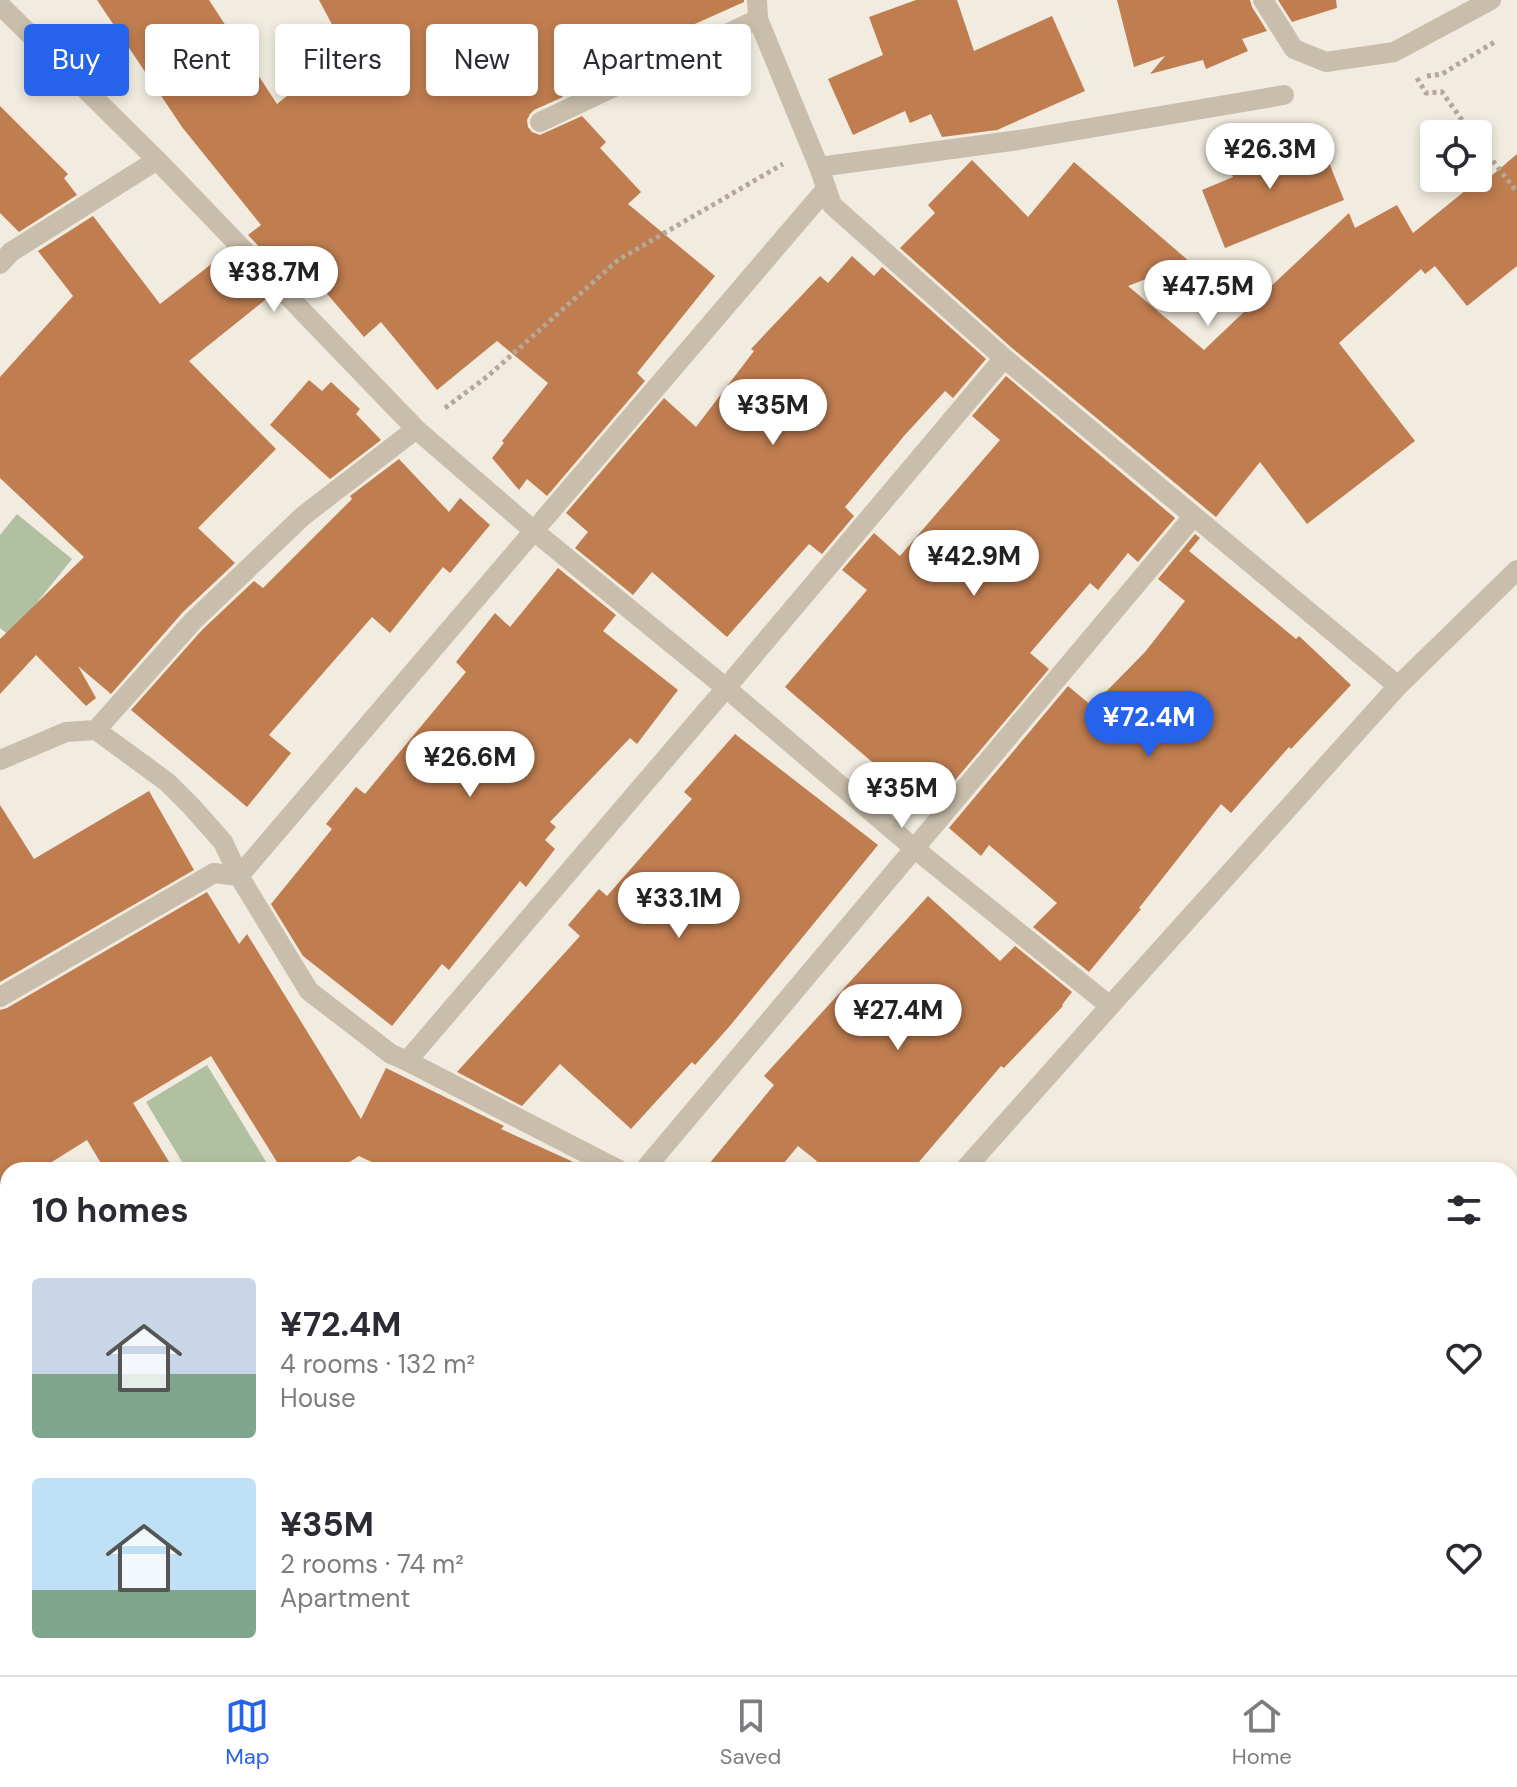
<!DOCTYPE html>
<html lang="en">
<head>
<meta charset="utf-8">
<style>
  :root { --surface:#fff; --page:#f7f7f7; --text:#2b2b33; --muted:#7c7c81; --line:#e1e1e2; --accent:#2563eb }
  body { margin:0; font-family:"DM Sans",sans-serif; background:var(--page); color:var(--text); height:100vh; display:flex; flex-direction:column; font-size:30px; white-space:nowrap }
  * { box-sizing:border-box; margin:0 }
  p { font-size:26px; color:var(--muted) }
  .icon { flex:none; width:44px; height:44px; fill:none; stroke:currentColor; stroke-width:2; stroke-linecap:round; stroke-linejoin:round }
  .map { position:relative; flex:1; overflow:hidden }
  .details { position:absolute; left:0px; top:1162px; width:1518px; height:514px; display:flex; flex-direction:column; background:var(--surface); border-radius:24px 24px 0 0; box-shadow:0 4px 12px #0003 }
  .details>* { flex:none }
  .hud { position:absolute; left:24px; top:24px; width:800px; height:72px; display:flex; gap:16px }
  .controls { position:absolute; left:1420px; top:120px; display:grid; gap:16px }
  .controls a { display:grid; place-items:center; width:72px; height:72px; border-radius:8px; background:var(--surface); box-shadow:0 4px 12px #0003; font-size:40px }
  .price { position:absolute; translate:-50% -68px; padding:0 18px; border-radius:28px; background:#fff; color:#222; font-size:26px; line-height:52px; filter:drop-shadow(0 2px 4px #0008) }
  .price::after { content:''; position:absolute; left:50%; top:48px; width:24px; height:18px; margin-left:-12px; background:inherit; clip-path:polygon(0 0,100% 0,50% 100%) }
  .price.selected { background:var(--accent); color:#fff }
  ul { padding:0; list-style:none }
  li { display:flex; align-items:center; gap:24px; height:200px; padding:0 32px }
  li span { display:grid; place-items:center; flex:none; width:224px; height:160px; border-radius:8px; color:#555 }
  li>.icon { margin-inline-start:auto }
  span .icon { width:96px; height:96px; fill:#fffc; stroke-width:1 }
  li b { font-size:34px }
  h2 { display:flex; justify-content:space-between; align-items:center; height:96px; padding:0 32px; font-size:34px }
  .chip { padding:0 28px; border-radius:8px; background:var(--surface); box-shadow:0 4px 12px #0003; font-size:28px; line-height:72px }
  .chip.selected { background:var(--accent); color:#fff }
  .menu { display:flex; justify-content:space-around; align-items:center; height:112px; border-top:2px solid var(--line); background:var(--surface); font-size:22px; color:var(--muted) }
  .menu a { display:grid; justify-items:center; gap:4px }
  .menu .selected { color:var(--accent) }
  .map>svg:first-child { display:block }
  .green { fill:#b0c0a0 }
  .building { fill:#bf7d50 }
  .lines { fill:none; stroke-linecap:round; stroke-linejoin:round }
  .path { stroke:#b5a896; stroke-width:5; stroke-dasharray:4 4; stroke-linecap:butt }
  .service { stroke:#c9beac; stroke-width:20 }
  .minor { stroke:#c9beac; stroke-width:20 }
</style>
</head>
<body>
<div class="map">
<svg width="1517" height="1675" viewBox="0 0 1517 1675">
  <rect width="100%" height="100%" fill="#f1ecdf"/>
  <!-- green -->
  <path class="green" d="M17 514 72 559 10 636 0 628V535Z
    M207 1065 271 1170H187L146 1102Z
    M312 1668H1040L1042 1675H291Z"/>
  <!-- building -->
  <path class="building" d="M97 0H209L277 104 345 49 319 0H744V2L554 87 563 97 534 110 530 114 527 120 528 127 532 132 540 135 582 116 606 142 600 148 641 192 628 204 715 276 637 373 645 381 547 496 527 479 519 490 492 458 504 443 502 441 548 383 497 341 437 390 381 322 364 337 305 268 291 280 248 235 261 225 182 127Z
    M916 0H957L974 51 1052 16 1085 91 997 130 942 137 931 114 910 123 905 111 853 135 828 79 883 55 869 17Z
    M1117 0H1250L1252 7 1267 31 1242 39 1248 51 1206 69 1203 60 1150 74 1165 56 1134 67Z
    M1278 0H1336L1337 8 1292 22Z
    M0 106 68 174 64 178 77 195 19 232 0 213Z
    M1290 134 1301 160 1324 150 1344 200 1225 248 1202 190 1233 177 1227 160Z
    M1517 154V266L1467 306 1435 266 1425 274 1421 269 1339 343 1415 441 1307 524 1260 462 1216 517 1012 348 900 248 935 213 928 205 972 160 1028 217 1074 162 1190 262 1128 286 1204 350 1246 310 1250 313 1248 308 1349 213 1355 228 1397 205 1413 233 1487 173 1490 177Z
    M93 216 160 304 227 252 270 296 189 361 276 449 198 528 235 563 183 612 111 694 78 666 96 698 86 706 36 655 0 694V639L84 557 0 478V377L73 296 38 251Z
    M852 256 874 276 882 267 986 359 953 398 945 391 904 436 845 507 854 516 822 554 809 544 727 637 652 572 633 595 575 548 588 532 566 513 664 398 696 427 754 351 751 349 820 276 828 283Z
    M1006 376 1175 518 1138 562 1128 553 1098 590 1090 583 1030 653 1049 669 929 811 785 687 867 590 842 570 874 533 900 556 1000 440 972 416Z
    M309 380 322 391 331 382 360 409 356 414 381 440 330 479 270 425Z
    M399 459 449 512 460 498 490 525 450 573 443 567 390 633 372 617 269 735 291 753 247 807 131 710 202 630 254 581 263 588 352 499 350 496Z
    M1195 534 1200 538 1189 551 1296 639 1299 636 1351 685 1291 749 1289 747 1231 813 1221 804 1139 908 1141 909 1089 972 1033 927 1057 903 989 845 981 856 949 828 1068 686 1092 706 1145 652 1185 601 1158 579Z
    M558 568 616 615 603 631 678 690 637 744 630 738 550 822 556 827 545 840 555 849 526 887 520 881 449 970 442 964 392 1026 303 956 271 904 332 829 326 824 356 787 365 794 466 672 456 662 495 613 510 627Z
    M735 734 878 845 729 1027 695 1065 692 1062 631 1129 560 1064 522 1106 457 1072 580 936 568 925 599 889 607 896 692 799 684 792Z
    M149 791 194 870 0 982V805L34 859Z
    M207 892 239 944 247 934 361 1119 386 1068 504 1126 501 1129 591 1170H389L359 1156 337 1170H282L211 1056 133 1103 174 1170H105L87 1140 39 1170H8V1185L0 1190V1010L7 1008Z
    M928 896 1000 961 1015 946 1072 992 1062 1005 1063 1006 1004 1068 1001 1066 912 1170H828L798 1146 778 1170H704L774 1085 764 1076Z"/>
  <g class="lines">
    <!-- path -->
    <path class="path" d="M1427 76 1442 74 1496 41
      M1417 78 1426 93 1442 92 1472 134
      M1478 142 1517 192
      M445 408 488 376 618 260 783 164"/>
    <!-- service -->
    <path class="service" d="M1263 0 1294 49 1326 62 1394 52 1491 0
      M540 122 758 19
      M819 167 1019 140 1284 95
      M96 730 193 621 303 516 416 429
      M0 997 214 873 239 876 309 991 391 1054 407 1061"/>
    <!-- minor -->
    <path class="minor" d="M757 0 758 19 819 167 832 205 1004 358 1398 686 1110 1006
      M0 5 157 160
      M0 264 11 252 157 160 416 429 534 531 726 688 915 849 1110 1006 964 1170
      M1398 686 1517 570
      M0 760 66 732 96 730 167 782 192 807 223 842 239 876 826 189
      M619 1170 407 1061 726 688 1004 358
      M644 1170 1193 517
      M0 1307 8 1301
      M1088 1675 1089 1668"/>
  </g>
</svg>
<div class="controls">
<a><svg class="icon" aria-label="locate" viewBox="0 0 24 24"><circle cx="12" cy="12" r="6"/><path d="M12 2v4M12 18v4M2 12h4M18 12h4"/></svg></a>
</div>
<b class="price" style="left:1270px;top:191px">¥26.3M</b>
<b class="price" style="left:274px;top:314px">¥38.7M</b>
<b class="price" style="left:1208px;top:328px">¥47.5M</b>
<b class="price" style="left:773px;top:447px">¥35M</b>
<b class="price" style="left:974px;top:598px">¥42.9M</b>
<b class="price selected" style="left:1149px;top:759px">¥72.4M</b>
<b class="price" style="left:470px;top:799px">¥26.6M</b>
<b class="price" style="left:902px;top:830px">¥35M</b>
<b class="price" style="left:679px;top:940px">¥33.1M</b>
<b class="price" style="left:898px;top:1052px">¥27.4M</b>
<div class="hud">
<a class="chip selected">Buy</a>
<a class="chip">Rent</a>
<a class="chip">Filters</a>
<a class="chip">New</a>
<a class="chip">Apartment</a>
</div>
<section class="details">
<h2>10 homes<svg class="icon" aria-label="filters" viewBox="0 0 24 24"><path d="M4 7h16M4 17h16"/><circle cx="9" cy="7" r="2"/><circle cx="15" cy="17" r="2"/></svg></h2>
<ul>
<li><span style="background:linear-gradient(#c9d6e8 60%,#7fa58c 0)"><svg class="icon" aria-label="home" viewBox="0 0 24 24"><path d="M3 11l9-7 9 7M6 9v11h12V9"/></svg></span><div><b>¥72.4M</b><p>4 rooms · 132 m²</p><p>House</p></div><svg class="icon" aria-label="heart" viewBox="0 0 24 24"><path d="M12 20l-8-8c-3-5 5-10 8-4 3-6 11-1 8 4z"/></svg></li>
<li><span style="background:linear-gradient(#bfe0f5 70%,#7fa58c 0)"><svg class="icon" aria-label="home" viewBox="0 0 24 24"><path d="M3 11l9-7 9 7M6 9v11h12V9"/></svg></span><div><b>¥35M</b><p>2 rooms · 74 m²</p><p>Apartment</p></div><svg class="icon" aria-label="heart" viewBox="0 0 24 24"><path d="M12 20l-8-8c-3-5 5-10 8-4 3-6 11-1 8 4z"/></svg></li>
</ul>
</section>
</div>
<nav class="menu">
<a class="selected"><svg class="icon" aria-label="map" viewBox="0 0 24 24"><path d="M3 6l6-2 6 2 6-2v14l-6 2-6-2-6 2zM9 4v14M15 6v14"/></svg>Map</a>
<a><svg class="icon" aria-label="saved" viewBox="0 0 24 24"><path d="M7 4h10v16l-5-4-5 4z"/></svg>Saved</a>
<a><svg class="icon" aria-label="home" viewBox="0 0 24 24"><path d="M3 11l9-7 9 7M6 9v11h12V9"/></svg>Home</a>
</nav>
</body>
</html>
